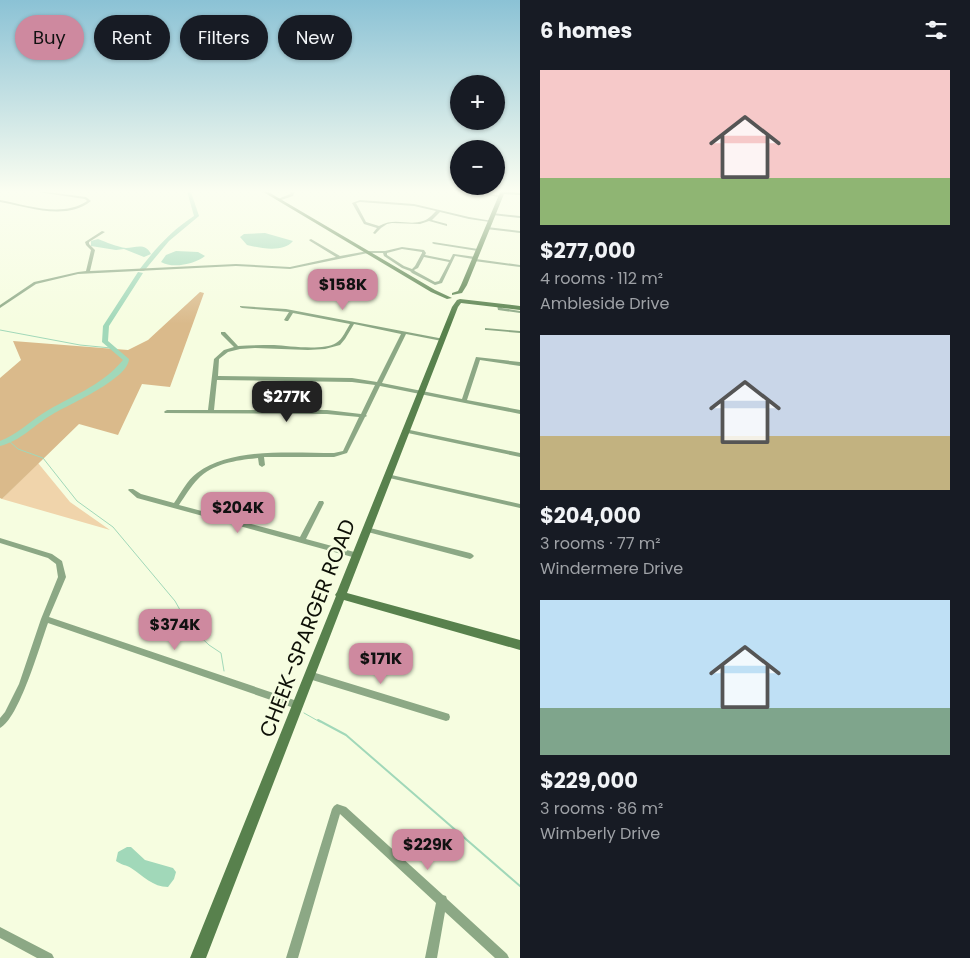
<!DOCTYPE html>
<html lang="en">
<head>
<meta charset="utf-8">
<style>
  :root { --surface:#171b24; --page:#242831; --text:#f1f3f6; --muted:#9ea1a6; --accent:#ce899f }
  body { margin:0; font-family:Poppins,sans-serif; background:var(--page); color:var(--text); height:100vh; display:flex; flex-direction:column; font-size:19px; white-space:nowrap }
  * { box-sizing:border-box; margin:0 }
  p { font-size:16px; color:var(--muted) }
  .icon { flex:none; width:28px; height:28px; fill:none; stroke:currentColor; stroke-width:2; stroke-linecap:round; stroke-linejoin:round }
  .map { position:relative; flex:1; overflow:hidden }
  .sheet { display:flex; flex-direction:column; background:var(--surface); width:450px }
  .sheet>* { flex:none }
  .top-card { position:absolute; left:15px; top:15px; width:430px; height:45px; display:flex; gap:10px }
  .buttons { position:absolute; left:450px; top:75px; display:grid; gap:10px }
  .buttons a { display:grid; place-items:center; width:55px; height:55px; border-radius:50%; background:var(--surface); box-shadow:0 1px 4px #0004; font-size:25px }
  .price { position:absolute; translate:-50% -42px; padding:0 11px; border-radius:10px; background:var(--accent); color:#111; font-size:16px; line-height:32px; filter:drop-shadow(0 1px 2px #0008) }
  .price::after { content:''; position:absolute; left:50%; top:30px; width:15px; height:11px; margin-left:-8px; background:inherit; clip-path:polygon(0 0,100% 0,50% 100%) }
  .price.current { background:#222; color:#fff }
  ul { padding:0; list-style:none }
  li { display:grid; align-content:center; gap:10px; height:265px; padding:0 20px }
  li span { display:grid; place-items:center; height:155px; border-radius:0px; color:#555 }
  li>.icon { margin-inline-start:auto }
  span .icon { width:90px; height:90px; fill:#fffc; stroke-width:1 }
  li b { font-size:21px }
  h2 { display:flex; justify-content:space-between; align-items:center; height:60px; padding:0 20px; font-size:21px }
  .pill { padding:0 18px; border-radius:22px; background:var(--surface); box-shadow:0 1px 4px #0004; font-size:18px; line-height:45px }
  .pill.current { background:var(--accent); color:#111 }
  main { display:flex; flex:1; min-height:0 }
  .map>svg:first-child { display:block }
  .green { fill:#f0d4ab }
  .forest { fill:#daba8b }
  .water { fill:#a1d8b9 }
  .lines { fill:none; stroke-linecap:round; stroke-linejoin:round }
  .stream-far1 { stroke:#a1d8b9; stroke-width:1 }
  .stream { stroke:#a1d8b9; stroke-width:2 }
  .river { fill:#a1d8b9; fill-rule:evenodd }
  .street { fill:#8ca885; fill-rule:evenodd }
  .secondary { fill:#58814d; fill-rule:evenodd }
  .labels { text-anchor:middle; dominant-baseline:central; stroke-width:4.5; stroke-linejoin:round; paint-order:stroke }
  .near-street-label { font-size:21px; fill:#0d0f06; stroke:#f6fde0 }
</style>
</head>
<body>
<main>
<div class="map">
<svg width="520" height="958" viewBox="0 0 520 958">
  <rect width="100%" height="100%" fill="#f6fde0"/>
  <!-- green -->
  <path class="green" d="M38 463 70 502 110 530 2 499Z"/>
  <!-- forest -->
  <path class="forest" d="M200 292 204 293 170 387 142 384 118 435 79 424 2 499 0 498V378L21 360 13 341 128 350 148 340Z"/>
  <!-- water -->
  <path class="water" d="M265 233 293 241C283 253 260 248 247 245L240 237 244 234Z
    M98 239C106 242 117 247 126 248 135 248 145 242 151 254L144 257 124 249 116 250 91 246V241Z
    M176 251 198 252 205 256C195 264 173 269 161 262L166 255Z
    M127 847H131L145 860 173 868 176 872 174 879 168 887C153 887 143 876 131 868 127 865 121 865 116 861L118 852Z"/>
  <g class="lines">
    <!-- stream-far1 -->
    <path class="stream-far1" d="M0 330 80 345 111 348
      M9 441 18 449 43 458 77 501 113 527 175 601 189 626 209 645 221 653 224 671
      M304 713 320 722"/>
    <!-- stream -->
    <path class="stream" d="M318 720 346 735 520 886"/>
    <!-- river -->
    <path class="river" d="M188 190H193L191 192 199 216 169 241 144 271H140L139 270C155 249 172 230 194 216L187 191Z
      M138 272 143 273 109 326 108 341 129 359C128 379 70 404 53 414 35 424 21 441 0 446V441C16 435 28 423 42 414 70 396 101 387 123 360L102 342 103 326Z"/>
    <!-- street -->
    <path class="street" d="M24 190H31L86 197 91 201C66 221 28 207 0 202V200C27 205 62 218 87 201L85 199Z
      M292 190H295L293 196 278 201V199L290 194Z
      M453 190H460L502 196 500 197Z
      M360 200 414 204 469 217 492 221 490 222 469 219 440 212 432 220 447 224V226L429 221 420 224 392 223 387 224 381 228 375 234 373 233 377 228 364 224 352 203ZM360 202 414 206 436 211C432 215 429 219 423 221 408 226 395 217 379 226L366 222 356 203Z
      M492 213 520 216V218L493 215H492Z
      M487 227 520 231V233L486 229 485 228Z
      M102 231 105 232 89 242V244L95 250 90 271 236 264 290 267 336 257 310 241 309 240 311 239 340 256 368 251H385L402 247 424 250 426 253 425 255 450 260 453 254H454L476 257 477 258 476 259 520 265V267L474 261 472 260 473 259 455 256 442 283 435 285 412 273 410 271 402 268 384 256 383 253H368L290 269 236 266 78 274 36 284 0 308V305L34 282 78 272 86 271 91 250 86 245 85 242ZM402 249 422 252V253L415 266 412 269 404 266 387 255V253ZM424 257 449 262 439 281 435 282 415 271 414 270 418 268Z
      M433 242 478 249 480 250 478 251 434 244 432 243Z
      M497 304H501L502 308 520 311V313L498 310 497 305Z
      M240 306 286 309 444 339V340L442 341 406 334 382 383 462 399 476 357 520 362V366L480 360 467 400 520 410V414L380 386 366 415 367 416 365 417 347 453 334 457H264L265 465 262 467 259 465 258 458C238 460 213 463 198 479 191 486 185 496 179 505L300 537 319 501H323L324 503 306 539 358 553 360 555 358 557 356 558 137 498 128 490 129 489H133L141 494 174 503C181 493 187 480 197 473 232 447 293 453 334 453L343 451 359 417 327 414 165 413 164 412 165 411 167 410H208L214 359 224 350 234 347 221 334V332H225L238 346C250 345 262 345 274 345 289 346 323 351 336 343 343 339 346 330 350 324L293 313 288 321H286L284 320 289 312 242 308 240 307ZM354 324 401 334 377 382 352 378 218 376 219 359 228 352 240 349 255 348 308 350 325 349 340 345 345 339ZM217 380 352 382 375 385 361 414 327 410H214Z
      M485 328 520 331V333L487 330H485Z
      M405 429 520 453V457L403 432 402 431Z
      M387 474 520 504V508L385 477 384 476Z
      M364 527H366L470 553 472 554 474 556 472 558 470 559 364 531 363 529Z
      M0 538 52 554 62 561 66 577 49 617 297 701 300 702 301 705 300 708 297 709 48 623C40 645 19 719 0 728V718L5 712 19 684 41 619 58 577 56 564 48 558 0 543Z
      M309 671 446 713 449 714 450 717 449 720 446 721 309 679 306 677 305 675 306 673Z
      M337 804 346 807 443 895 446 896 447 899 507 954 509 958H495L445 912 437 958H425L436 903 340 814 298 958H286L332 809 334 806Z
      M0 927 52 954 54 958H37L0 938Z"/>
    <!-- secondary -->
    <path class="secondary" d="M260 190H265L435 290 452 298 447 299 431 292Z
      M501 190 520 193V195L504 194 467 285 462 293 452 295V293L458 291 461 285Z
      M460 299 520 306V310L461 303 458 307 347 593 520 640V650L344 600 206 958H190L336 596 335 595 337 592 452 307 457 300Z"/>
  </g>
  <!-- sky -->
  <linearGradient id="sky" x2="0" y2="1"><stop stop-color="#8bc2d5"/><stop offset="0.59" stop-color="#fbfef1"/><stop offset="1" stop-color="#fbfef1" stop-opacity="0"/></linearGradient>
  <rect width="520" height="324" fill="url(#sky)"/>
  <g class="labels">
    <!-- near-street labels -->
    <g class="near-street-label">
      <text transform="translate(307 628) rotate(-69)">CHEEK-SPARGER ROAD</text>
    </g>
  </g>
</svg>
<div class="buttons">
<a>+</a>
<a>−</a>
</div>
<b class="price" style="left:343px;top:311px">$158K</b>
<b class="price current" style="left:287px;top:423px">$277K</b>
<b class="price" style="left:238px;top:534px">$204K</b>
<b class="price" style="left:175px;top:651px">$374K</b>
<b class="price" style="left:381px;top:685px">$171K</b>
<b class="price" style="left:428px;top:871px">$229K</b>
<div class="top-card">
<a class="pill current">Buy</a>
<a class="pill">Rent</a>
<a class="pill">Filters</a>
<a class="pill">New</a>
</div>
</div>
<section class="sheet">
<h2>6 homes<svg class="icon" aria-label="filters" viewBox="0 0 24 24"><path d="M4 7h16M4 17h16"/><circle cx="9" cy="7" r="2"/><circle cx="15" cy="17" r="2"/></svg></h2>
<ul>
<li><span style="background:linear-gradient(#f6c9c9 70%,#8fb573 0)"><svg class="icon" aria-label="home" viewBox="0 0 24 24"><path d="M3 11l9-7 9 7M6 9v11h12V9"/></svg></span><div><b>$277,000</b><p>4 rooms · 112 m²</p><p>Ambleside Drive</p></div></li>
<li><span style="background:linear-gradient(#c9d6e8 65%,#c2b280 0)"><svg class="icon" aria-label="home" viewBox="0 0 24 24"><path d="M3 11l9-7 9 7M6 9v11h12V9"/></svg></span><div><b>$204,000</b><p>3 rooms · 77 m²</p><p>Windermere Drive</p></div></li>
<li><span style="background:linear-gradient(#bfe0f5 70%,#7fa58c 0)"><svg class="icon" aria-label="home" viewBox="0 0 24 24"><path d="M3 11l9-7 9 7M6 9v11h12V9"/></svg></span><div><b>$229,000</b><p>3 rooms · 86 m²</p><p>Wimberly Drive</p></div></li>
</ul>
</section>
</main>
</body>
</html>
